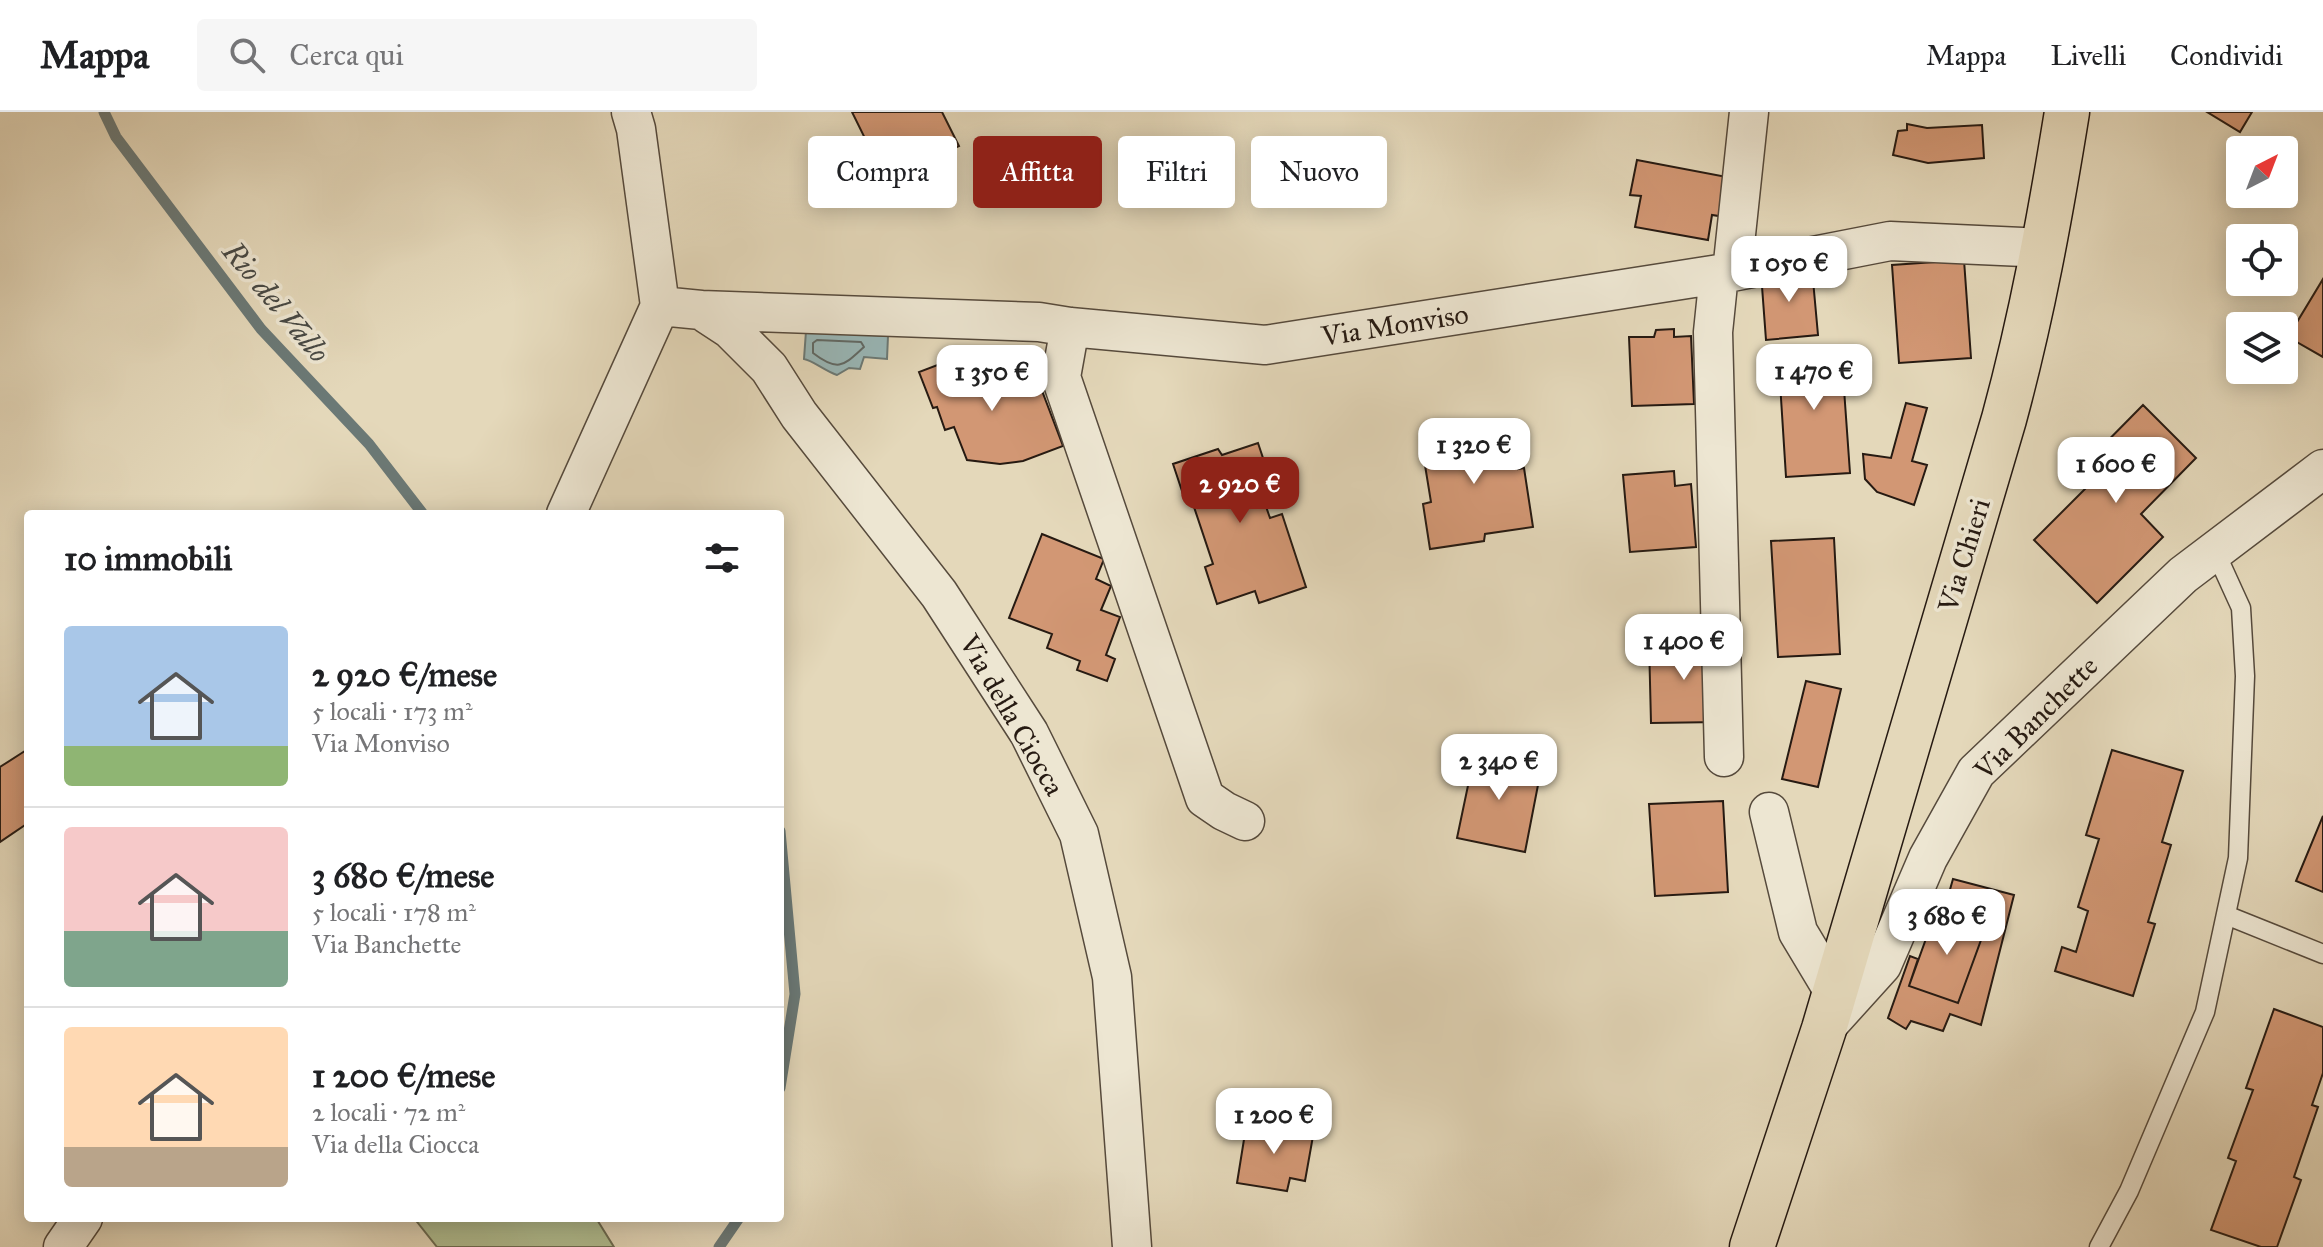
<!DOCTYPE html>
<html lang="it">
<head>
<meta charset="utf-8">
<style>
  :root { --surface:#fff; --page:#f6f6f6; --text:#202124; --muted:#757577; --line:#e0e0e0; --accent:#8f2418 }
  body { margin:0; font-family:"IM FELL Great Primer",serif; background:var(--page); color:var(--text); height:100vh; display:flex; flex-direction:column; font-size:30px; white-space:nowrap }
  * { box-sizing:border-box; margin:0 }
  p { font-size:26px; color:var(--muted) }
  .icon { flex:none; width:44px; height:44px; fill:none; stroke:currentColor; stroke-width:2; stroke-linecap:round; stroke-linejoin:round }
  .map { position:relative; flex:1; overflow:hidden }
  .sheet { position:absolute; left:24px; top:398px; width:760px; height:712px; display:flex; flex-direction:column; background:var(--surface); border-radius:8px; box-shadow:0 4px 20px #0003 }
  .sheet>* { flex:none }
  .top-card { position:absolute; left:808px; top:24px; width:760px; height:72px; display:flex; gap:16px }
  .needle { width:52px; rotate:42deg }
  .fabs { position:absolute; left:2226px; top:24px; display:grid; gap:16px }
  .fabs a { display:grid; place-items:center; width:72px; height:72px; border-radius:8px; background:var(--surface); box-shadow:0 4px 20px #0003; font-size:40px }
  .price { position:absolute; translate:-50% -68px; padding:0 18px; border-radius:16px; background:#fff; color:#222; font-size:26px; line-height:52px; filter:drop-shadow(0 2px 4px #0008) }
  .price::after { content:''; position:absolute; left:50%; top:48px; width:24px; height:18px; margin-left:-12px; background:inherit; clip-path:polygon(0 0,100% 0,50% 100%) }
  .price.current { background:var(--accent); color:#fff }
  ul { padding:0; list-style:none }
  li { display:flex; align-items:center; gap:24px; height:200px; padding:0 40px }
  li+li { border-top:2px solid var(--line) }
  li span { display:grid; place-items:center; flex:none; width:224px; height:160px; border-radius:8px; color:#555 }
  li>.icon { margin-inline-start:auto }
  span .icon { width:96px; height:96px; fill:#fffc; stroke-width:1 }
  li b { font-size:34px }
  h2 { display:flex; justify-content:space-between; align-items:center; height:96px; padding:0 40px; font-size:34px }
  .chip { padding:0 28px; border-radius:8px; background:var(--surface); box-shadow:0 4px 20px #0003; font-size:28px; line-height:72px }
  .chip.current { background:var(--accent); color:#fff }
  header { display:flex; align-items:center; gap:48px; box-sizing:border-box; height:112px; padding:0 40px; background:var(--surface); border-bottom:2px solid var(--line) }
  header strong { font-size:38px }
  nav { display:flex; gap:44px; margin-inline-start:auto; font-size:28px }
  .search { width:560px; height:72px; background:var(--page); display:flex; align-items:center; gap:20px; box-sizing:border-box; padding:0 28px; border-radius:8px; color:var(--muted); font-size:30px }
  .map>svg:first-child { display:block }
  .green { fill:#b1bf92; stroke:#6c6c52; stroke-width:2 }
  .water { fill:#99b8b9; stroke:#6b7976; stroke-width:2 }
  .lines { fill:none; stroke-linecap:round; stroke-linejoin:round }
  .shore { stroke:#606966; stroke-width:2 }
  .stream { stroke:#6b7976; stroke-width:11 }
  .building { fill:#d29774; stroke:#261a12; stroke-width:2 }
  .service-casing { stroke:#564a3c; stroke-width:21 }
  .minor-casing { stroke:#564a3c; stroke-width:41 }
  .primary-casing { stroke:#261a12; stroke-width:47 }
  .service { stroke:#ede6d2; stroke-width:18 }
  .minor { stroke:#ede6d2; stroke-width:38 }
  .primary { stroke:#e4d8ba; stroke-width:44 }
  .labels { text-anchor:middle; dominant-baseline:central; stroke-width:7; stroke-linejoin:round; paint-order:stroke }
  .street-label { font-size:28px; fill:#261a12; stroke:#ede6d2 }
  .water-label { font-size:30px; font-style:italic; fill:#484944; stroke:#ede6d2 }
</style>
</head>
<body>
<header>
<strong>Mappa</strong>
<div class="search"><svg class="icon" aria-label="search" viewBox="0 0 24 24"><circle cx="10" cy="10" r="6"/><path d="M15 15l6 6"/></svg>Cerca qui</div>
<nav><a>Mappa</a><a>Livelli</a><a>Condividi</a></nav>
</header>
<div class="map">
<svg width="2323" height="1135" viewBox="0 0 2323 1135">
  <rect width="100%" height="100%" fill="#e4d8ba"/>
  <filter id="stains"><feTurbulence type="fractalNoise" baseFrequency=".0025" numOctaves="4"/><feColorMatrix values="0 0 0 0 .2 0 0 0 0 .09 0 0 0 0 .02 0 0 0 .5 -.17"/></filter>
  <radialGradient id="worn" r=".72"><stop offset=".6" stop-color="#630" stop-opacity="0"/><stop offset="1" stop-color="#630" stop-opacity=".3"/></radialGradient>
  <!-- green -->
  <path class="green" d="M414 1106H596L614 1135H437Z"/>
  <!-- water -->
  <path class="water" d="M806 219 888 224 887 247 864 245 860 257 849 256 837 263C825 259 812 248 804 247Z"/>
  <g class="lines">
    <!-- shore -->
    <path class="shore" d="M817 228 861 230 864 235C844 253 839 261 813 241V231Z"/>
    <!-- stream -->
    <path class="stream" d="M104 0 116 25 261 217 369 332 423 402
      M780 719 795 882 780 976
      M719 1135 739 1106"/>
  </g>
  <!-- building -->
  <path class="building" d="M852 0H942L959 34 886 69Z
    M2207 0H2252L2240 20Z
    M1907 12 1927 16 1982 13 1984 46 1928 51 1893 43 1898 19 1907 18Z
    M1637 48 1732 66 1725 105 1712 103 1708 128 1635 115 1641 84 1630 83Z
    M1964 148 1971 246 1899 251 1892 153Z
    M1812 157 1818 223 1766 228 1761 161Z
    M2323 167V245L2288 225Z
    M1674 217V225L1691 224 1694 292 1632 294 1629 225H1654L1656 218Z
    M1841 235 1850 361 1786 365 1778 239Z
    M981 245 990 267 1012 258 1020 278 1039 271 1063 334 1023 349 1000 352 967 348 954 315 945 318 937 295 933 296 919 260 948 249 952 257Z
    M1906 291 1927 296 1912 349 1927 353 1914 393 1877 380 1865 367 1863 342 1891 346Z
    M2143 293 2196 346 2141 402 2163 425 2097 491 2034 428 2087 375 2074 363Z
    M1455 308 1464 317 1483 316 1489 308 1511 315 1518 357 1524 356 1533 415 1485 422 1484 429 1430 437 1423 392 1431 390 1423 341Z
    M1258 331 1275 382 1263 386 1270 406 1282 402 1306 475 1259 491 1255 479 1217 492 1205 455 1213 452 1190 383 1184 385 1173 352 1218 337 1222 343Z
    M1674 359 1675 374 1691 372 1696 435 1630 440 1623 363Z
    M1042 422 1104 447 1096 467 1111 474 1101 498 1120 505 1106 543 1115 547 1107 569 1077 558 1080 549 1047 536 1052 522 1009 506Z
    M1834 426 1840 542 1778 545 1771 429Z
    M1717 529 1720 610 1651 611 1649 530Z
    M1806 569 1841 577 1818 675 1782 667Z
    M28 637V711L0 730V655Z
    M2112 638 2183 659 2162 730 2171 733 2148 810 2155 812 2133 884 2055 859 2062 835 2076 840 2088 799 2078 795 2099 727 2086 723Z
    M1495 639 1535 649 1529 671 1538 673 1525 740 1457 726 1474 645 1493 649Z
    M1723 689 1728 780 1655 784 1649 692Z
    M2323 704V780L2296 769Z
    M1953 767 2014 783 1981 913 1950 902 1943 919 1911 909 1906 917 1888 906 1910 844 1918 847 1909 874 1958 891 1985 817 1943 802Z
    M1936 799 1985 817 1958 891 1909 874Z
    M2274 897 2323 915V961L2312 993 2318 995 2294 1065 2301 1068 2277 1135H2261L2211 1118 2236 1049 2228 1046 2253 978 2246 976Z
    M1269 1005 1296 1009 1294 1020 1313 1024 1305 1069 1290 1066 1287 1079 1237 1071 1246 1015 1267 1019Z"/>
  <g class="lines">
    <!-- service casing -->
    <g class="service-casing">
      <path id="service" d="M2226 803 2323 842
        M2099 1135 2129 1079 2205 900 2238 746 2245 564 2241 496 2215 439"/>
    </g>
    <!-- minor casing -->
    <g class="minor-casing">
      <path id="minor" d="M1732 160 1749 0
        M1719 162 1713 220 1724 645
        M660 194 701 198 730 217 769 256 799 303 939 482 1029 621 1079 722 1112 865 1132 1135
        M701 198 1039 210 1070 215 1265 233 1732 160 1890 129 2045 136
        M1070 215 1061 265 1205 686 1224 699 1245 709
        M566 402 660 194 636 17 631 0
        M1769 700 1798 820 1834 880
        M1825 916 1882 853 1928 746 1976 660 2183 463 2323 357
        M63 1135 83 1106"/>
    </g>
    <!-- primary casing -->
    <g class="primary-casing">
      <path id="primary" d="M1752 1135 1824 917 2004 307C2032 204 2050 105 2067 0"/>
    </g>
    <!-- service -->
    <use href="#service" class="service"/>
    <!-- minor -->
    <use href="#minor" class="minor"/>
    <!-- primary -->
    <use href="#primary" class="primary"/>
  </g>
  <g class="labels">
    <!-- street labels -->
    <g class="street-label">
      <text transform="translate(1395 213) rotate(-9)">Via Monviso</text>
      <text transform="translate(1964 443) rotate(-73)">Via Chieri</text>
      <text transform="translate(1012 603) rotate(60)">Via della Ciocca</text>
      <text transform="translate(2036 606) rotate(-45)">Via Banchette</text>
    </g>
    <!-- water labels -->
    <g class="water-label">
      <text transform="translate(276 190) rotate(50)">Rio del Vallo</text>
    </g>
  </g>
  <rect width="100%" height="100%" filter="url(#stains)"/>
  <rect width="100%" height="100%" fill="url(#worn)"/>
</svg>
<div class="fabs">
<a><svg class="needle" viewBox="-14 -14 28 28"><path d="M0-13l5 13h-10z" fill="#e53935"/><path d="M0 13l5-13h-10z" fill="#757577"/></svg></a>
<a><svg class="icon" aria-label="locate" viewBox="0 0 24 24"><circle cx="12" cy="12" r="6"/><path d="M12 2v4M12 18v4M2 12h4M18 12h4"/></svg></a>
<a><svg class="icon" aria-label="layers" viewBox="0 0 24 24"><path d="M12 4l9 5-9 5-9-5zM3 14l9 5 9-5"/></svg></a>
</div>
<b class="price" style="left:1789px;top:192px">1 050 €</b>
<b class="price" style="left:1814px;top:300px">1 470 €</b>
<b class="price" style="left:992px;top:301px">1 350 €</b>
<b class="price" style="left:1474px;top:374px">1 320 €</b>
<b class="price" style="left:2116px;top:393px">1 600 €</b>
<b class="price current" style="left:1240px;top:413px">2 920 €</b>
<b class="price" style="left:1684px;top:570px">1 400 €</b>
<b class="price" style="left:1499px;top:690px">2 340 €</b>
<b class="price" style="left:1947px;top:845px">3 680 €</b>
<b class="price" style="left:1274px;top:1044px">1 200 €</b>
<div class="top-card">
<a class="chip">Compra</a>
<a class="chip current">Affitta</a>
<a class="chip">Filtri</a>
<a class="chip">Nuovo</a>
</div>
<section class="sheet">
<h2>10 immobili<svg class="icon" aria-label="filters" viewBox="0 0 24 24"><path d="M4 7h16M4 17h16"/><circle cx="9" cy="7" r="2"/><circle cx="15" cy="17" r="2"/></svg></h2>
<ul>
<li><span style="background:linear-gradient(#a9c7e8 75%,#8fb573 0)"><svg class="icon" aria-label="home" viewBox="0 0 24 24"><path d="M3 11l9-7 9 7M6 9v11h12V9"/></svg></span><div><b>2 920 €/mese</b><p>5 locali · 173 m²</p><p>Via Monviso</p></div></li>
<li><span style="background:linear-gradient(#f6c9c9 65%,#7fa58c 0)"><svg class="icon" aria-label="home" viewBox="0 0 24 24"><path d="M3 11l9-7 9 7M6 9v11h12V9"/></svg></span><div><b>3 680 €/mese</b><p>5 locali · 178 m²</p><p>Via Banchette</p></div></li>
<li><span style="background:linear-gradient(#ffd9b3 75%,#b9a48a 0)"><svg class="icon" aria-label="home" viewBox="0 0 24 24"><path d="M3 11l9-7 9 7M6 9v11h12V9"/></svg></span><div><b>1 200 €/mese</b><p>2 locali · 72 m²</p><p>Via della Ciocca</p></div></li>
</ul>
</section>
</div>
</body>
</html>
